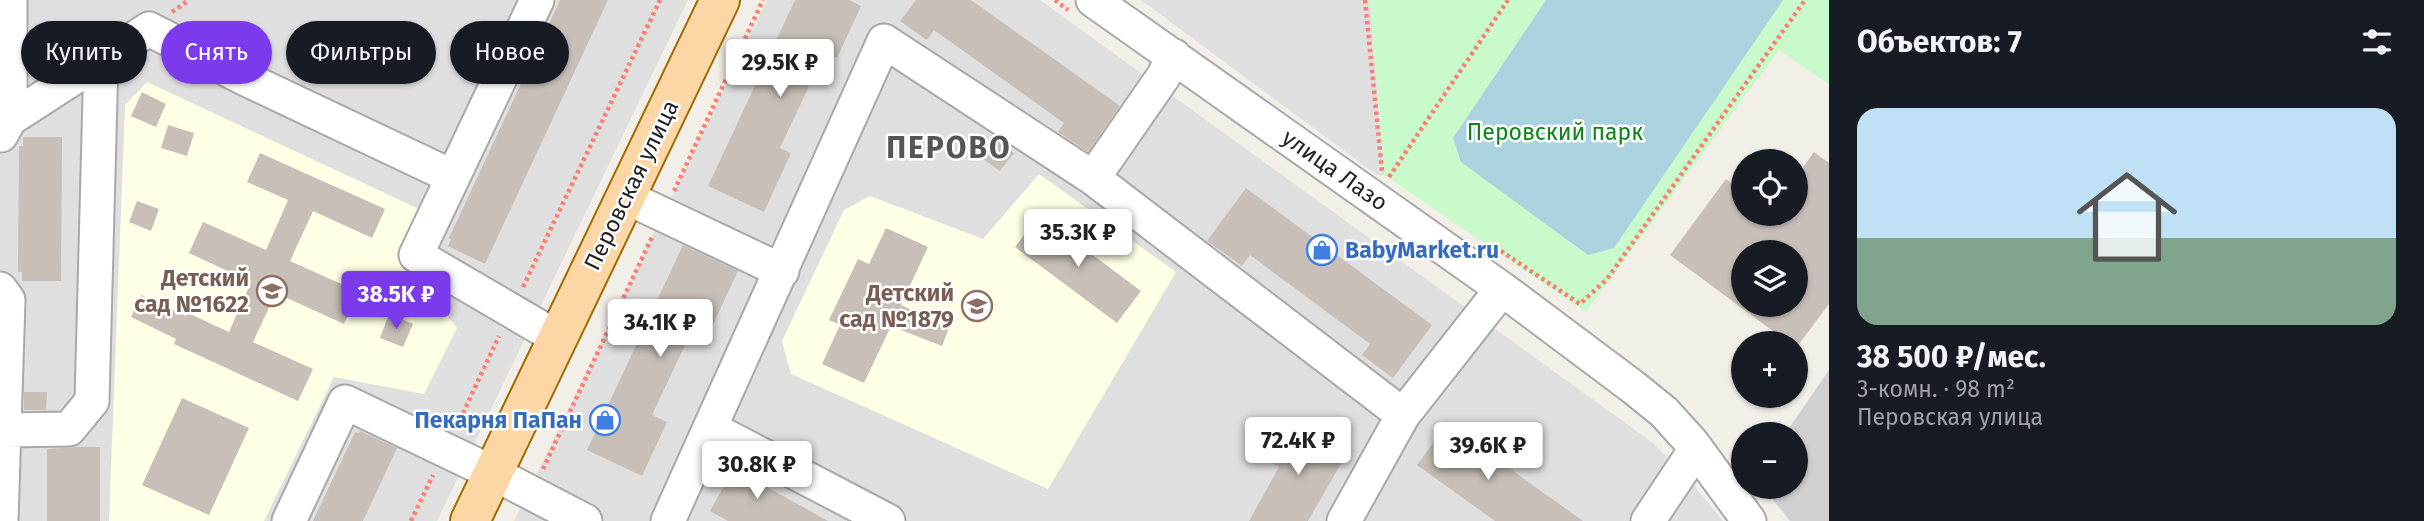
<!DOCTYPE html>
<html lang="ru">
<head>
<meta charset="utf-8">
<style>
  :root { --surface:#171b24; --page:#20242c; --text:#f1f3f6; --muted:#9ea1a6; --line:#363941; --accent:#7c3aed }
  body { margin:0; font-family:"Fira Sans",sans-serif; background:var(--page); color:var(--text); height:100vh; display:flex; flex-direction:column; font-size:26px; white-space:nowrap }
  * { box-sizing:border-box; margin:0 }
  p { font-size:23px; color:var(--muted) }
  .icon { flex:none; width:38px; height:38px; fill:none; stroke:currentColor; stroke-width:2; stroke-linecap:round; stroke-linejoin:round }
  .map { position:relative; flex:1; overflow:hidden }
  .panel { display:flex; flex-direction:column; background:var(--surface); width:595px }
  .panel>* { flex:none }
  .banner { position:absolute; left:21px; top:21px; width:665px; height:63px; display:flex; gap:14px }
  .fabs { position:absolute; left:1731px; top:149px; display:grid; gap:14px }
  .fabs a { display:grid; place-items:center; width:77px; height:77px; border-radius:50%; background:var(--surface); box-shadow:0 2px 5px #0004; font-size:35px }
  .price { position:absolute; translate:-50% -60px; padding:0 16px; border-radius:7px; background:#fff; color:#222; font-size:23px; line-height:46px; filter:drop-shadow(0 2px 4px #0008) }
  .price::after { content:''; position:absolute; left:50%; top:42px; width:21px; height:16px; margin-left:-10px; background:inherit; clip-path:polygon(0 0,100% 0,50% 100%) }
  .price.selected { background:var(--accent); color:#fff }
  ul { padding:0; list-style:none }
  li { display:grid; align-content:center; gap:14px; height:371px; padding:0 28px }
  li+li { border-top:2px solid var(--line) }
  li span { display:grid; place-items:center; height:217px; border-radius:21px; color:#555 }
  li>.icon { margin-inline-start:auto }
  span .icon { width:126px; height:126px; fill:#fffc; stroke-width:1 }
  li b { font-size:30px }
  h2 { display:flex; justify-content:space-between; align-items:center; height:84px; padding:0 28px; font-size:30px }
  .chip { padding:0 24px; border-radius:32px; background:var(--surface); box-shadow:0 2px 5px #0004; font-size:24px; line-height:63px }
  .chip.selected { background:var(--accent); color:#fff }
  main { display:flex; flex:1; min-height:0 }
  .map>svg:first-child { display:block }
  .residential { fill:#e0dfdf }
  .education { fill:#ffffe5 }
  .religious { fill:#d0d0d0 }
  .park { fill:#c8facc }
  .water { fill:#aad3df }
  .building { fill:#c7bfb8; fill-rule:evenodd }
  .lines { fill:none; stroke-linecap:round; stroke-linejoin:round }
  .minor-casing { stroke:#a9a9a9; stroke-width:37 }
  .major-casing { stroke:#a06b00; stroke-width:42 }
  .path { stroke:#fa8072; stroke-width:4.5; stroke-dasharray:3.5 3.5; stroke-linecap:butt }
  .minor { stroke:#fff; stroke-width:33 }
  .major { stroke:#fcd6a4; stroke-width:38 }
  .labels { text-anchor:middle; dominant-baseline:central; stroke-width:5; stroke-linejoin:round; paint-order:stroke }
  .park-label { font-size:23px; fill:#0c8416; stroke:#fff }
  .street-label { font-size:23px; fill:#222; stroke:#fff }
  .shop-label { font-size:23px; font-weight:bold; fill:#366cbe; stroke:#fff; text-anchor:start }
  .education-label { font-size:23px; font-weight:bold; fill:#785e54; stroke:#fff; text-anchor:end }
  .district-label { font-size:30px; font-weight:bold; letter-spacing:2px; fill:#555; stroke:#fff }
</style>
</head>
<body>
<main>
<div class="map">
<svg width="1829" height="521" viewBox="0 0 1829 521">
  <rect width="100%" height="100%" fill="#f2efe9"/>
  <!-- residential -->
  <path class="residential" d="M0 0H688L437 521H0Z
    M767 0H1040L1653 443 1688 478 1723 521H514Z
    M1141 0H1370L1384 175H1377Z"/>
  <!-- education -->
  <path class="education" d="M147 82 419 209 397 254 457 328 424 394 334 377 264 521H109L125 105Z
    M1039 174 1176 272 1048 489 791 374 782 341 844 210 870 196 983 239Z"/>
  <!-- religious -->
  <path class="religious" d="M1829 370V521H1790L1763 487 1796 486V434H1785Z"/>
  <!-- park -->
  <path class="park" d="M1370 0H1829V84L1779 50 1586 312 1384 175Z"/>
  <!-- water -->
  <path class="water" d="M1546 0H1783L1614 248 1588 255 1461 162 1453 138Z"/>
  <!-- building -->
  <path class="building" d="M560 0H608L485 264 448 246 451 239 449 238Z
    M795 0H849L861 6 837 58 825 52 780 148 791 153 764 212 708 186Z
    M916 0H971L1120 106 1088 152 1058 132 1064 123 934 30 927 40 900 21Z
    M142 92 166 104 156 127 131 116Z
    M168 125 194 133 187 156 161 148Z
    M23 137H62L61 281H22V272H18L19 146H23Z
    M993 137 1014 153 1000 171 979 156Z
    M1814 152 1829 163V304L1796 348V343H1789L1670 255 1726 179 1743 192V214H1796V177ZM1743 252H1796V304H1743Z
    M260 153 385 209 372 238 313 211 290 261 359 292 344 324 276 293 253 342 313 369 298 401 174 344 176 339 131 317 141 295 186 316 188 313 229 332 251 282 189 253 203 222 266 250 288 200 247 182Z
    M1246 188 1432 325 1393 378 1362 355 1370 344 1250 255 1242 266 1207 241Z
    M137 201 159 209 151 231 129 222Z
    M1039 215 1141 291 1117 323 1015 247Z
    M886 228 928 247 901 305 949 328 942 346 891 326 864 383 822 364 840 325 829 320 858 259 869 264Z
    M683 245 738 271 709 333 694 326 652 415 667 422 642 476 587 450Z
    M389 314 413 324 403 347 380 338Z
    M24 392H47L46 410H24Z
    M182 398 249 428 209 515 142 485Z
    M1289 423 1346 455 1308 521H1249L1279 467 1267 460Z
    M1447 424 1583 521H1495L1417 465Z
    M360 431 397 448 363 521H313L355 432 359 433Z
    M75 447H100V521H47V449Z
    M736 464 769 480 765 486 828 521H728L710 511Z"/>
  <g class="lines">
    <!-- minor casing -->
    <g class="minor-casing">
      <path id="minor" d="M537 0 416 255 558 338
        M1093 0 1502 289 1633 387 1664 412 1692 443 1749 521
        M10 119 149 29 244 78 453 177
        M1 135 10 119V0
        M1093 178 1163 77 1174 56
        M626 197 782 271
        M0 289 8 300 1 521
        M710 428 888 521
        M4 430 69 429 92 401 101 59
        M289 521 345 402 493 473 585 521
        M668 521 884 41 1093 178 1403 415
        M1344 521 1403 415 1502 289
        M1648 521 1696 449"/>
    </g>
    <!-- major casing -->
    <g class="major-casing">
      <path id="major" d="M470 521 720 0"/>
    </g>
    <!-- path -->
    <path class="path" d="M1055 0 1068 10
      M1365 0 1382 171
      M172 12 189 0
      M1389 177 1508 0
      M674 191 763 0
      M1495 247 1580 304 1607 279 1805 0
      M523 287 660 0
      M457 426 499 336
      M543 469 652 237
      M411 521 433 475"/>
    <!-- minor -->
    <use href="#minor" class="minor"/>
    <!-- major -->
    <use href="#major" class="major"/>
  </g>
  <!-- icons -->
  <defs>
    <g id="shop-ring" transform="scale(1.575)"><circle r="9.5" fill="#fff" stroke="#3f7fe0" stroke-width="1.5"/><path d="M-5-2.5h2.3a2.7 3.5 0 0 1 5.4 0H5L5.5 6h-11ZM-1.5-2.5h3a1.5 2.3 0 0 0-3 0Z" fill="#3f7fe0"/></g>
    <g id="school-ring" transform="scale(1.575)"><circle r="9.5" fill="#fff" stroke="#8d6e63" stroke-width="1.5"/><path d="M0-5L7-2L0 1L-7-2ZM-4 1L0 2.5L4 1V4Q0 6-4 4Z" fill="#8d6e63"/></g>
  </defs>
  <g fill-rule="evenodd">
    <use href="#shop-ring" x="1322" y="250"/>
    <use href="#school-ring" x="272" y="291"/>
    <use href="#school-ring" x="977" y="306"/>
    <use href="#shop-ring" x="605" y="420"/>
  </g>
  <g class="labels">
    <!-- park labels -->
    <g class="park-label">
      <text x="1555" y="132">Перовский парк</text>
    </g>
    <!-- street labels -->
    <g class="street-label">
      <text transform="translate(1335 170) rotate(35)">улица Лазо</text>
      <text transform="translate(631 185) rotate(-64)">Перовская улица</text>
    </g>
    <!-- shop labels -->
    <g class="shop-label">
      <text x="1345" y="250">BabyMarket.ru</text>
      <text x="582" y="420" text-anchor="end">Пекарня ПаПан</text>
    </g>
    <!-- education labels -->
    <g class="education-label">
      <text x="249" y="278">Детский<tspan x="249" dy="26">сад №1622</tspan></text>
      <text x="954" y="293">Детский<tspan x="954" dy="26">сад №1879</tspan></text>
    </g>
    <!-- district labels -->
    <g class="district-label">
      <text x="949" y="148">ПЕРОВО</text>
    </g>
  </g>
</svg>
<div class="fabs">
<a><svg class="icon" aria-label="locate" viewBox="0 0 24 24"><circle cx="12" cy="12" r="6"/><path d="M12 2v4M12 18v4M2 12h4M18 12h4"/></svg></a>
<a><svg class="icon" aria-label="layers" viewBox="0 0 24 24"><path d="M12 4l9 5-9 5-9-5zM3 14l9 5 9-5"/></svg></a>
<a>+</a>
<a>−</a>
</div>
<b class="price" style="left:780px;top:99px">29.5K ₽</b>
<b class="price" style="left:1078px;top:269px">35.3K ₽</b>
<b class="price selected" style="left:396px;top:331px">38.5K ₽</b>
<b class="price" style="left:660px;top:359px">34.1K ₽</b>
<b class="price" style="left:1298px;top:477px">72.4K ₽</b>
<b class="price" style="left:1488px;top:482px">39.6K ₽</b>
<b class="price" style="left:757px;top:501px">30.8K ₽</b>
<div class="banner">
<a class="chip">Купить</a>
<a class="chip selected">Снять</a>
<a class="chip">Фильтры</a>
<a class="chip">Новое</a>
</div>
</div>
<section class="panel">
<h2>Объектов: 7<svg class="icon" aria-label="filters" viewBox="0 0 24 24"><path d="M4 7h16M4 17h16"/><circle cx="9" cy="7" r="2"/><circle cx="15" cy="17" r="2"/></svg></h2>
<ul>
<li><span style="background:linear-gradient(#bfe0f5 60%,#7fa58c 0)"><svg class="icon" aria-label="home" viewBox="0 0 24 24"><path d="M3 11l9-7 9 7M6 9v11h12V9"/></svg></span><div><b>38 500 ₽/мес.</b><p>3-комн. · 98 m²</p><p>Перовская улица</p></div></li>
</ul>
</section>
</main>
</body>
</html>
